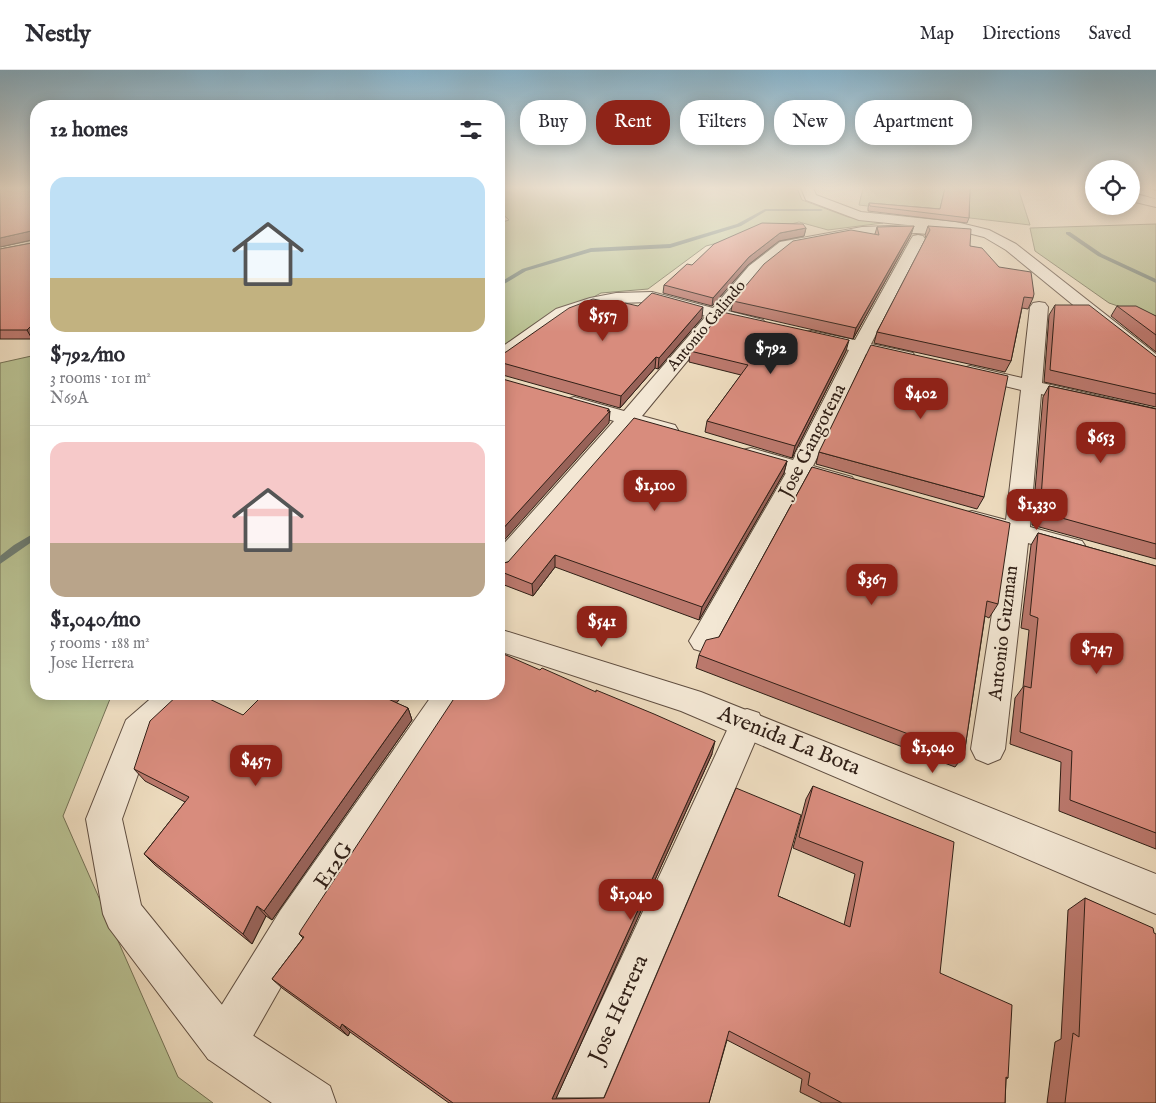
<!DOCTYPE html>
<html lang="en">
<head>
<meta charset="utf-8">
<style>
  :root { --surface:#fff; --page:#f2f2f3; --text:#2b2b33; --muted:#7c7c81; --line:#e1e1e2; --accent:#8f2418 }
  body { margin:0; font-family:"IM FELL English",serif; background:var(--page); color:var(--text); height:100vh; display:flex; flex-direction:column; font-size:19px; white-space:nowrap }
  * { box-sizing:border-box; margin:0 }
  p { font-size:16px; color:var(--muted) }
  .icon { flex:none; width:28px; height:28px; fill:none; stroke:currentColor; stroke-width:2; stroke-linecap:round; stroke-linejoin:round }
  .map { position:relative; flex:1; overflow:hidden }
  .side { position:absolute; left:30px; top:30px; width:475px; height:600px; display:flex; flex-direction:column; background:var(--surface); border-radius:20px; box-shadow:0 2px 12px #0003 }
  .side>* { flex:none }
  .banner { position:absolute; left:520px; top:30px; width:475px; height:45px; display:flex; gap:10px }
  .tools { position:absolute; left:1085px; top:90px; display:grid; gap:10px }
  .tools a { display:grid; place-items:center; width:55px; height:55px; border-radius:50%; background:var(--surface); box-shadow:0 2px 12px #0003; font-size:25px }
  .price { position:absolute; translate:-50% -42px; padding:0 11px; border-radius:10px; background:var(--accent); color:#fff; font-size:16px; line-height:32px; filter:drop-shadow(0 1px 2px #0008) }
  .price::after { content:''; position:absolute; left:50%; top:30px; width:15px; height:11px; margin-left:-8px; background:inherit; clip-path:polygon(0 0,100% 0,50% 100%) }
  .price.current { background:#222; color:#fff }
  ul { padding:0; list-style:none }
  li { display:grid; align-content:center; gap:10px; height:265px; padding:0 20px }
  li+li { border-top:1px solid var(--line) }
  li span { display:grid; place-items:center; height:155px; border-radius:15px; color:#555 }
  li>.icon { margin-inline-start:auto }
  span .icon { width:90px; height:90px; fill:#fffc; stroke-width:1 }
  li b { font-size:21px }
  h2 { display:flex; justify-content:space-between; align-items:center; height:60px; padding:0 20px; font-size:21px }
  .chip { padding:0 18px; border-radius:20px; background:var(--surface); box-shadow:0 2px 12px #0003; font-size:18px; line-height:45px }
  .chip.current { background:var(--accent); color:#fff }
  header { display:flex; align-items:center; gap:30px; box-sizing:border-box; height:70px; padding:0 25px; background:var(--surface); border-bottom:1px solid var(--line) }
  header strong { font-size:24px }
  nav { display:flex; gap:28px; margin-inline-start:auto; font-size:18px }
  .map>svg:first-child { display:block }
  .green { fill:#b8c091; stroke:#747054 }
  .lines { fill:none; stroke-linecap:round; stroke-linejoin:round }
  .stream { fill:#6f7d72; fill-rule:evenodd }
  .minor-casing { stroke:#604e40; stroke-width:2 }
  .tertiary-casing { stroke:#604e40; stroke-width:2 }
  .minor { fill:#f3e7d4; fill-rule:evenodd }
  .tertiary { fill:#f3e7d4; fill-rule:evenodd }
  .wall { fill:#ba786c; stroke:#312017 }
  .shaded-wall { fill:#976258; stroke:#312017 }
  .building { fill:#d88c7d; stroke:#312017 }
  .labels { text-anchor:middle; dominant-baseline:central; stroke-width:4; stroke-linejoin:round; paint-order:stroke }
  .far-street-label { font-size:16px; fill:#312017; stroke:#f3e7d4 }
  .street-label { font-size:19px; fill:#312017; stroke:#f3e7d4 }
  .near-street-label { font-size:22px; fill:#312017; stroke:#f3e7d4 }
</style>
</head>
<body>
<header>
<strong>Nestly</strong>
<nav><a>Map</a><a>Directions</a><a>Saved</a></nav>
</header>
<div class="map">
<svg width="1156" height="1033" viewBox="0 0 1156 1033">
  <rect width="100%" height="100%" fill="#ecdabd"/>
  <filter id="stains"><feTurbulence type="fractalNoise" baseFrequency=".004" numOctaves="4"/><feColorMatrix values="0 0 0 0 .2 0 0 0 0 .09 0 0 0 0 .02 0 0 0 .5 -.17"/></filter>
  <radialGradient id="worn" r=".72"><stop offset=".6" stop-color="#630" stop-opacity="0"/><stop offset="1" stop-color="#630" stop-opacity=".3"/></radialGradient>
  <!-- green -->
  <path class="green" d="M499 118H797L802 130 848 147 883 153 828 160 799 152 706 176 648 219 601 223 558 246 499 288V153L509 150 499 141Z
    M863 118H1018L1030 155 859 135Z
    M1156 154V249L1109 233 1035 181 1030 158Z
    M36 285V624H112L63 746 178 1007 213 1033H0V293Z"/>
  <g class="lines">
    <!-- stream -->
    <path class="stream" d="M765 139H821L823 140 821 141H766L741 156 670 178 591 182 526 201 499 217V213L522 199 591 178 670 174 737 154Z
      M1066 162H1070L1102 184 1156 209V213L1098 186 1066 164Z
      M36 462V469L0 494V486L14 475Z"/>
    <!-- minor casing -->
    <g class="minor-casing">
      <path id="minor" d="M1131 118H1147L1156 121V129L1132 121Z
        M916 155 964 159 969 160 971 163 969 166 964 167 916 163 862 165 790 179 761 202 728 241 763 250 766 254 763 258 757 259 721 250 642 346 675 355 678 360 675 365 667 366 633 357 508 503 499 505V479L614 351 567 337 564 333 567 329 574 327 624 341 706 246 652 232 616 233 594 237 568 247 506 292 499 294V279L556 239 590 228 616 223 652 222 713 238 749 196 780 172 862 157Z
        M918 165 923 166 925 169 871 274 913 283 915 287 913 291 906 293 866 284 813 396 852 407 856 412 852 417 844 419 806 409 714 579 704 582 694 579 689 571 786 403 743 390 740 385 743 380 751 378 793 390 849 280 805 270 802 266 805 262 811 261 855 270 911 169 913 166Z
        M1039 232 1045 233 1048 237 1042 313 1156 339V351L1041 324 1030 457 1082 471 1086 477 1082 483 1073 486 1028 473 1005 679 1000 689 988 694 976 689 971 679 1004 466 963 455 960 449 963 443 972 441 1006 450 1021 320 963 306 960 302 963 298 970 296 1022 308 1030 237 1033 233Z
        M433 624H466L308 869 240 989 224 995 208 989 202 973 208 957 280 841Z
        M747 639 759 643 763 653 601 1033H554L735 643Z"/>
    </g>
    <!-- tertiary casing -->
    <g class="tertiary-casing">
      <path id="tertiary" d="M801 118H813L816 125 861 142 956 152 989 160 1016 174 1156 284V299L1149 297 1006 180 984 167 956 160 859 150 806 130Z
        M1131 123 1156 129V137L1131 131Z
        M499 559 701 622 1156 804V844L681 641 499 581Z
        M156 624H193L188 633 151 668 122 749 141 835 240 957 330 1016 336 1033H272L208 989 109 858 103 844 86 749 126 650Z"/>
    </g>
    <!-- minor -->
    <use href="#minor" class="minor"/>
    <!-- tertiary -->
    <use href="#tertiary" class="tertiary"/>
  </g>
  <!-- wall -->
  <path class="wall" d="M36 118V265L32 269H0V179L32 173 33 170 0 177Z
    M945 118H970L969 148 967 153 868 141V138L869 133 940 139Z
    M928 156 970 176 999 197 1033 228 1028 239 1022 238 1011 291 1005 302 874 273 877 262 926 168 925 165Z
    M877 157 911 165 853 269 731 241 733 231 875 164Z
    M806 158 804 166 779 171 748 195 712 236 663 223 664 215Z
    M623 235 702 248 658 299 655 298 620 338 499 304V286Z
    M1055 235 1156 287V337L1044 312 1049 245Z
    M1117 236 1156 246V282L1111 246Z
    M690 281H846L792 388 705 362 707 351 741 305 689 292Z
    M1049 316 1156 339V489L1032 455 1043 327Z
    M819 382 984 427 977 439 816 394Z
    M787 391 784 403 699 550 555 497 533 526 499 513V494L508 492Z
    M812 397 998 534 989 548 985 546 964 685 955 697 696 598 699 585 719 567Z
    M1038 463 1156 496V779L1059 741 1061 692 1010 674 1015 628 1023 617 1029 560 1021 558 1031 475Z
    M400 629 396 633 408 638 412 650 272 850 266 846 252 874 155 795 144 784 185 732 145 711 134 699 243 645Z
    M712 684 556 1028H604L778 826 844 855 855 804 793 778 806 729 813 716 940 903 1008 1008 1006 1009 1005 1033H822L800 1022 802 1009 727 970 709 1033H449L350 962 348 966 282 918 272 909 303 868 299 864Z
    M1085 828 1154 863 1156 1033H1047L1055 972 1061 969 1068 840Z"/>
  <!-- shaded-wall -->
  <path class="shaded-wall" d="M914 156 911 165 853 269 856 258Z
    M806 158 804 166 779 171 748 195 712 236 713 228 749 187 780 163Z
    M31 161 36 169 0 177V168Z
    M703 237 702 248 658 299 659 288Z
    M36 251V265L32 269 27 260Z
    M849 270 846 281 792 388 795 376Z
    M656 287 655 298 620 338 621 326Z
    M609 339V343L610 341 609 353 499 476V463Z
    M787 391 784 403 699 550 702 537Z
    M555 485V497L533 526 532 514Z
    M390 624H398L400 629 390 640 386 628Z
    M408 638 412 650 272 850 264 841Z
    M715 671 712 684 554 1033 552 1029Z
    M257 836 266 846 252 874 243 864Z
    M342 954 350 962 348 966 340 958Z"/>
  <!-- building -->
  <path class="building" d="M0 118H36V251L27 260H0V179L32 173 34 163 31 161 0 168Z
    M945 118H970L969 148 870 136 869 133 940 139Z
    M762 153 803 154 806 158 780 163 749 187 713 228 664 215 687 194 692 195 714 174Z
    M914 156 856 258 733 231 764 194 793 171 851 160 879 165 877 157Z
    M928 156 971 159 970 176 982 178 999 197 1031 202 1034 224 1033 228 1024 227 1011 291 877 262 930 160Z
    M652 223 703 237 659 288 656 287 621 326 499 292V286L501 284 506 282 569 238 593 229 623 235 625 233 638 236Z
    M1055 235H1089L1156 287V324L1050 300Z
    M1117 236H1136L1156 246V265Z
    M722 242 849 270 795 376 707 351 748 295 690 281Z
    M871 275 1008 306 984 427 819 382Z
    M499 308 609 339 607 341H610L499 463Z
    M1049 316 1156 339V474L1040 442Z
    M634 348 787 391 702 537 555 485 532 514 499 501V494L508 492Z
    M812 397 1010 453 998 534 987 531 964 685 699 585 706 570 719 567Z
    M1038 463 1156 496V763L1070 730 1072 681 1020 662 1024 616 1031 618 1038 548 1030 545Z
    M499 582 540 600 542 598 596 622V620L654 644 715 671 552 1029 604 1028 736 718 801 745 778 826 850 857 863 792 799 767 813 716 954 772 940 903 1012 935 1008 1008 1006 1007 1005 1033H842L808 1015 810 1003 729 961 709 1033H453L342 954 340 958 272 909 304 867 299 864 301 860 457 624H499Z
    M179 624H199L243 645 264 624H390L386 628 408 638 264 841 257 836 243 864 144 784 189 727 134 699 150 651Z
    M1085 828 1153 858 1154 863 1156 864V1033H1065L1073 963 1079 967Z"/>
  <!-- sky -->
  <linearGradient id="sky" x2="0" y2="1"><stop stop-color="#88b7d1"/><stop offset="0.45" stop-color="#f6eee1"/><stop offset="1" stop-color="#f6eee1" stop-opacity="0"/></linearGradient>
  <rect width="1156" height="262" fill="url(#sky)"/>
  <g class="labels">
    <!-- far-street labels -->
    <g class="far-street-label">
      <text transform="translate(707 256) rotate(-50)">Antonio Galindo</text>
    </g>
    <!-- street labels -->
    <g class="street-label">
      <text transform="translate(813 371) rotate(-63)">Jose Gangotena</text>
      <text transform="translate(1004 563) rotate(-83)">Antonio Guzman</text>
    </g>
    <!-- near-street labels -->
    <g class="near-street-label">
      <text transform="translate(789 671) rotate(22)">Avenida La Bota</text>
      <text transform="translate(334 796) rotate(-56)">E12G</text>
      <text transform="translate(619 939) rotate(-66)">Jose Herrera</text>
    </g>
  </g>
  <rect width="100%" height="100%" filter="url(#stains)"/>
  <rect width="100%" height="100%" fill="url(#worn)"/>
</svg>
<div class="tools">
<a><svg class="icon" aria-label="locate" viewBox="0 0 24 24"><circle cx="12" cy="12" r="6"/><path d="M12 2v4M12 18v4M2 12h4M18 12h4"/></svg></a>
</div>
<b class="price" style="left:603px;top:272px">$557</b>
<b class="price current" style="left:771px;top:305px">$792</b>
<b class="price" style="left:921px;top:350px">$402</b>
<b class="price" style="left:1101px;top:394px">$653</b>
<b class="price" style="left:655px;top:442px">$1,100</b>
<b class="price" style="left:1037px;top:461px">$1,330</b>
<b class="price" style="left:872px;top:536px">$367</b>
<b class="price" style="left:602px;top:578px">$541</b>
<b class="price" style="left:1097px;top:605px">$747</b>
<b class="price" style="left:933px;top:704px">$1,040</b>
<b class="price" style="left:256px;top:717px">$457</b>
<b class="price" style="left:631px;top:851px">$1,040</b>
<div class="banner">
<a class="chip">Buy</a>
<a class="chip current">Rent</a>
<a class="chip">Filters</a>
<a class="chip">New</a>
<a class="chip">Apartment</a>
</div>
<section class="side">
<h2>12 homes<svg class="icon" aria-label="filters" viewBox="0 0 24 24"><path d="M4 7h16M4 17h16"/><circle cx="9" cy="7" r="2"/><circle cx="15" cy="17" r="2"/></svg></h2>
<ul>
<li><span style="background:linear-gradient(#bfe0f5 65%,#c2b280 0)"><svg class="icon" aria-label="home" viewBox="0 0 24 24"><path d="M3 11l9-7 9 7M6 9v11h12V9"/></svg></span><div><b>$792/mo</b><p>3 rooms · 101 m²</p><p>N69A</p></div></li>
<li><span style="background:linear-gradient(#f6c9c9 65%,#b9a48a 0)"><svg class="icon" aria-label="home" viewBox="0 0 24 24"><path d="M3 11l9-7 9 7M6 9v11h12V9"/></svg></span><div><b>$1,040/mo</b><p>5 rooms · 188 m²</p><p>Jose Herrera</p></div></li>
</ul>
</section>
</div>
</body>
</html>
